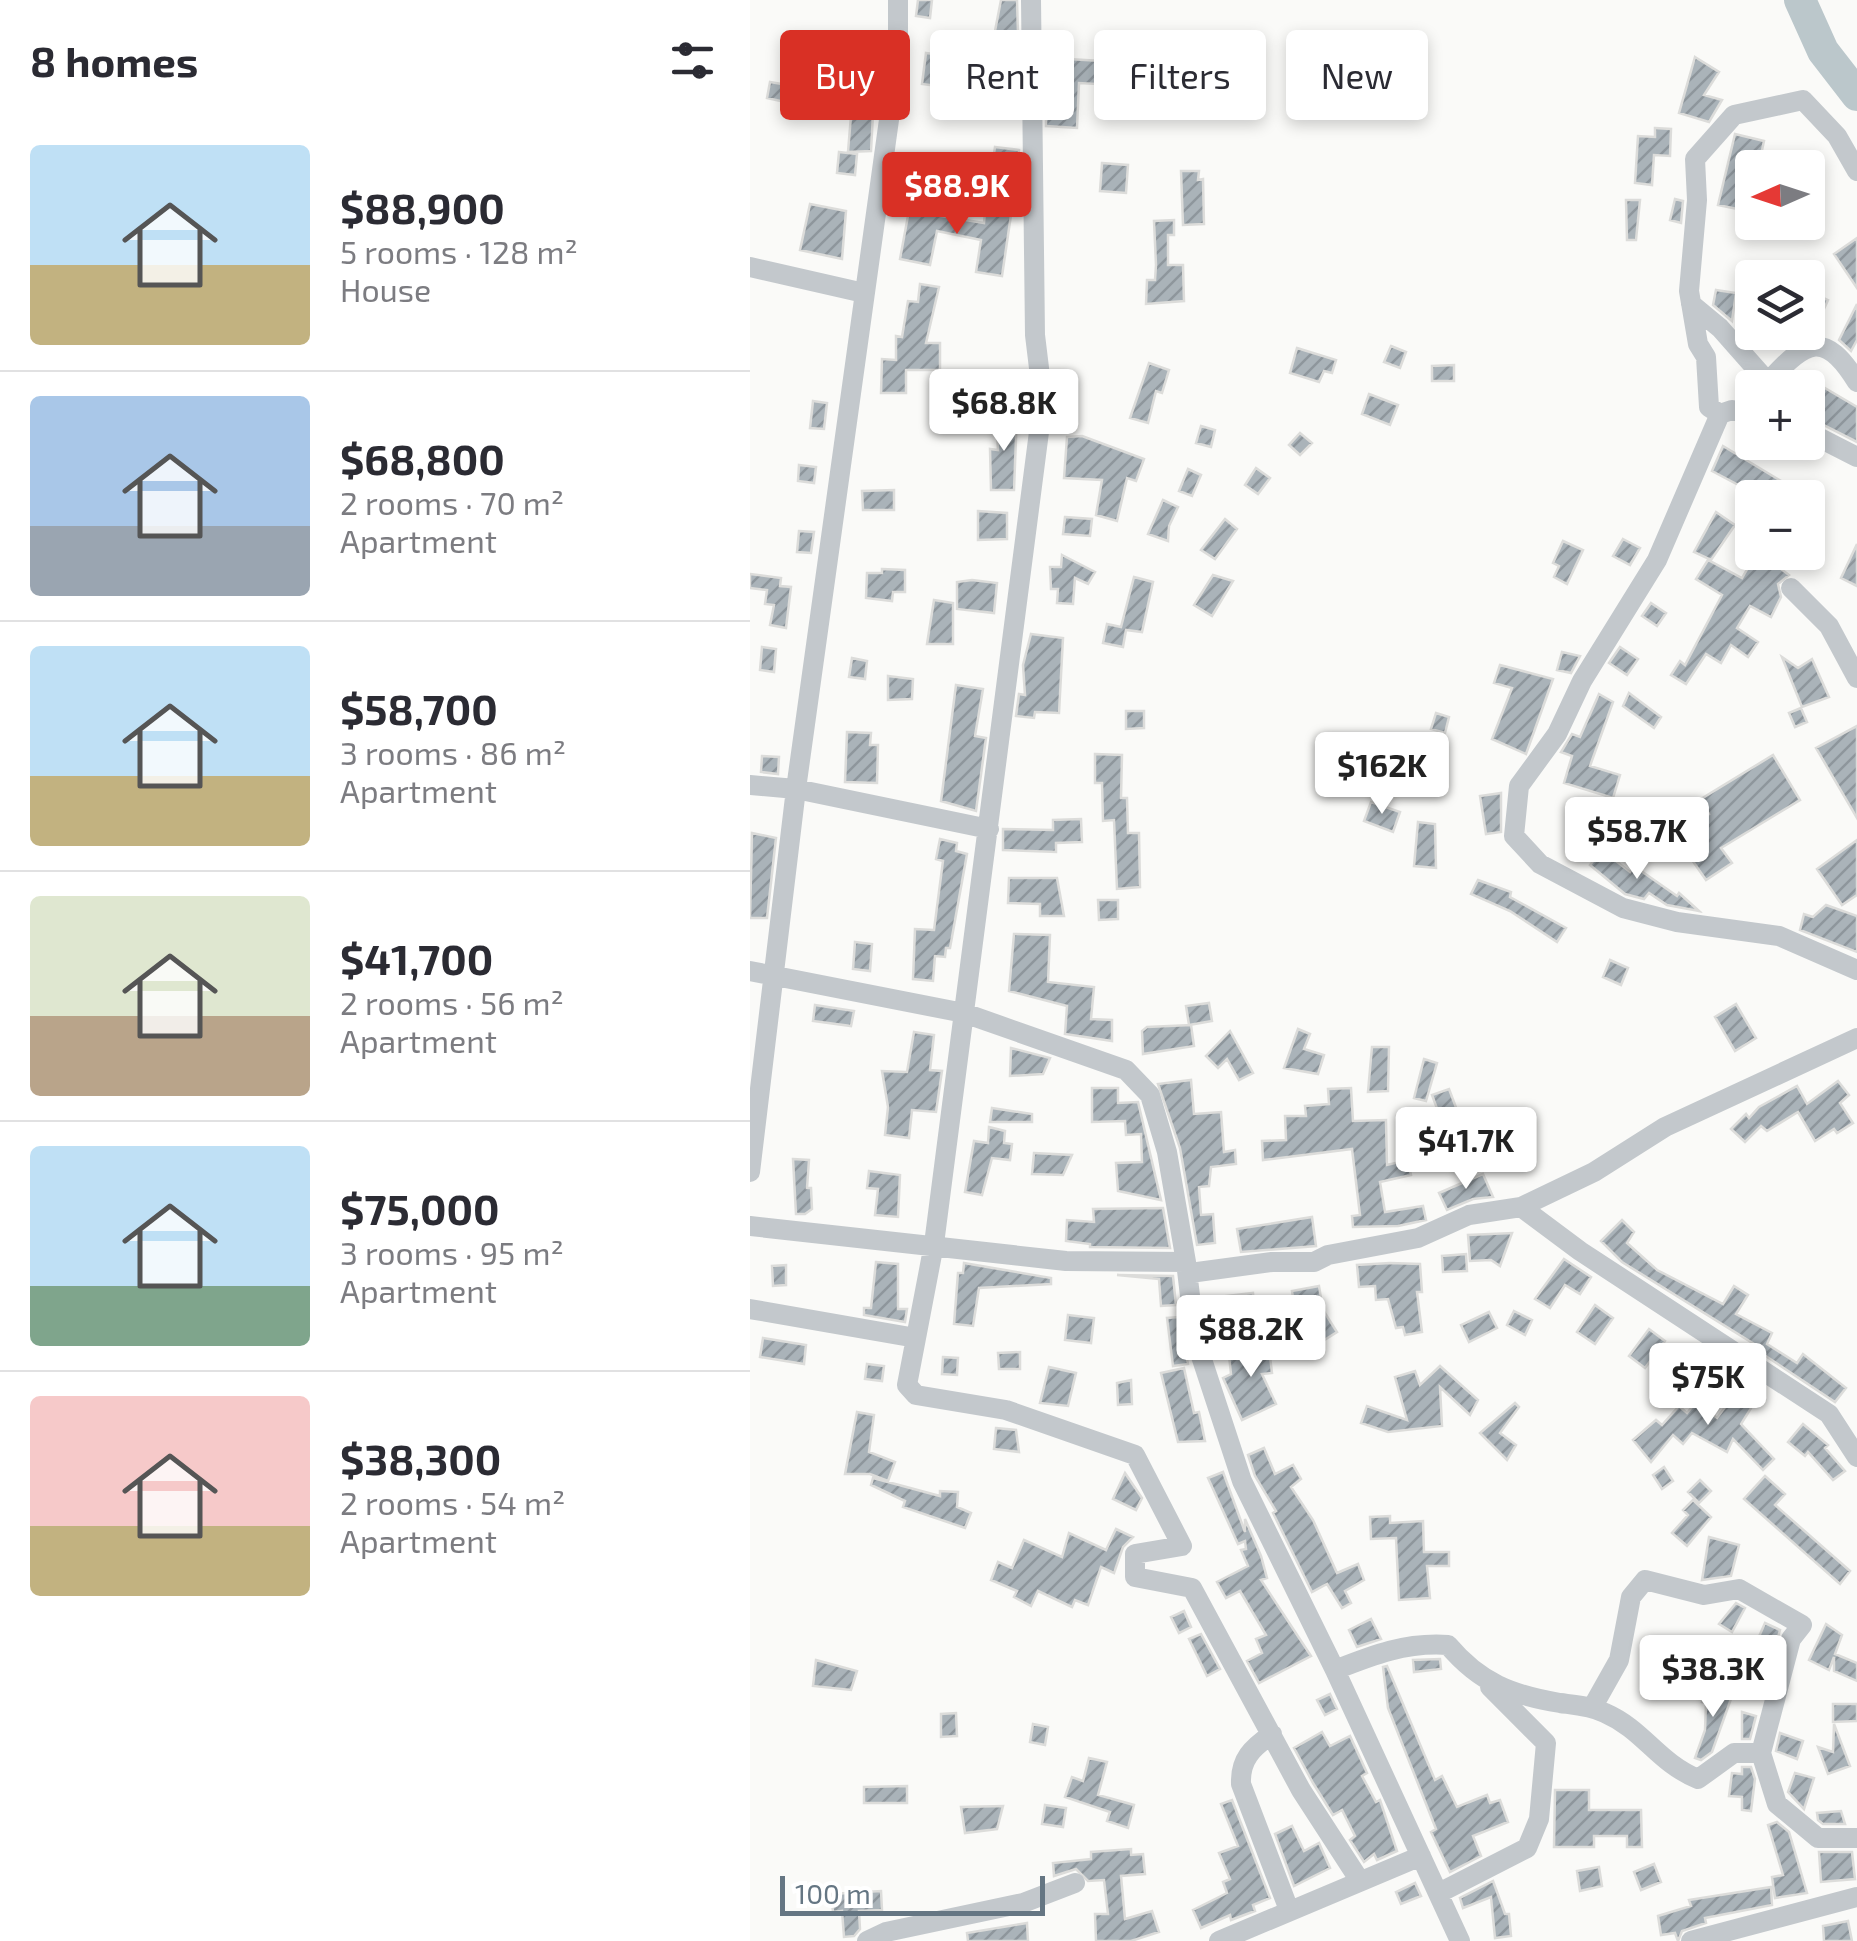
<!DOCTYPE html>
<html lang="en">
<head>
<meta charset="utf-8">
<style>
  :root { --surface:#fff; --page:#f7f7f7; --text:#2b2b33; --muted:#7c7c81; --line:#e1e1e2; --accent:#d93025 }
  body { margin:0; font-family:"Exo 2",sans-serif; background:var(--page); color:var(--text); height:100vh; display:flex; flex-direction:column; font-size:38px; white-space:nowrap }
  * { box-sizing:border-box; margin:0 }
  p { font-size:32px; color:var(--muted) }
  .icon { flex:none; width:55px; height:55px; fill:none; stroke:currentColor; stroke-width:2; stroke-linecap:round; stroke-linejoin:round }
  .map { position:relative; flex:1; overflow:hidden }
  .details { display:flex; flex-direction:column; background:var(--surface); width:750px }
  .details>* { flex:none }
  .top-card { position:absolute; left:30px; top:30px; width:925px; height:90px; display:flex; gap:20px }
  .needle { width:65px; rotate:267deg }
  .tools { position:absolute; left:985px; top:150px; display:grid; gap:20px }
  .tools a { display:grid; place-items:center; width:90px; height:90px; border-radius:10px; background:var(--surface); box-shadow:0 5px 15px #0003; font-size:50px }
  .scale { position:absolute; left:30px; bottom:25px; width:265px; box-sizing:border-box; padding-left:10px; border:5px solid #657683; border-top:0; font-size:28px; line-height:35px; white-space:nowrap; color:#657683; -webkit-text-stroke:8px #fff; paint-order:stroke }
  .price { position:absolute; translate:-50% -85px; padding:0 22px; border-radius:10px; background:#fff; color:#222; font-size:32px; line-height:65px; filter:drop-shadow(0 2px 5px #0008) }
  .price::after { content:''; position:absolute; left:50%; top:60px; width:30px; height:22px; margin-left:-15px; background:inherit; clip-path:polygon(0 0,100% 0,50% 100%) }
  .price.selected { background:var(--accent); color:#fff }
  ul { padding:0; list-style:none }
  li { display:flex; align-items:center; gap:30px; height:250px; padding:0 30px }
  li+li { border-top:2px solid var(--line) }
  li span { display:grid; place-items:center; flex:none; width:280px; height:200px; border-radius:10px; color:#555 }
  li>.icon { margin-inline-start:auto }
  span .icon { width:120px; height:120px; fill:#fffc; stroke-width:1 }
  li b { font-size:42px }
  h2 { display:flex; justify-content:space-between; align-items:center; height:120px; padding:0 30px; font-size:42px }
  .pill { padding:0 35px; border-radius:10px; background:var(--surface); box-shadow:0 5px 15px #0003; font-size:35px; line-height:90px }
  .pill.selected { background:var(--accent); color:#fff }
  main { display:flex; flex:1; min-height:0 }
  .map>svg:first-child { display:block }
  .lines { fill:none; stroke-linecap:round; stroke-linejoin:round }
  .river { stroke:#bbc7cb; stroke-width:32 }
  .building { fill:url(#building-hatch); stroke:#dcdcda; stroke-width:2.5 }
  .street { stroke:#c3c8cc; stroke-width:20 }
</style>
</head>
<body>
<main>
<section class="details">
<h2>8 homes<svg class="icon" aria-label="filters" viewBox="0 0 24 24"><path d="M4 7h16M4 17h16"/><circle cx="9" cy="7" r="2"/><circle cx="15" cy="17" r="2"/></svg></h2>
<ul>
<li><span style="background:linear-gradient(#bfe0f5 60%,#c2b280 0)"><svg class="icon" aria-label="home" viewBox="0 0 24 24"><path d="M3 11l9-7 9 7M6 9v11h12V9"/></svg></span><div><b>$88,900</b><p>5 rooms · 128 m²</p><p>House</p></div></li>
<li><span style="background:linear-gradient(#a9c7e8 65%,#9aa5b1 0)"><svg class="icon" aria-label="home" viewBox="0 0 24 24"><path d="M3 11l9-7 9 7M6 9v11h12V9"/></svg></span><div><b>$68,800</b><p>2 rooms · 70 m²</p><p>Apartment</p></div></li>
<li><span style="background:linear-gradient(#bfe0f5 65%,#c2b280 0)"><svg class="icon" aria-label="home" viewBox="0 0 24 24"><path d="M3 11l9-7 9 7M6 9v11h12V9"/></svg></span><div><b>$58,700</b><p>3 rooms · 86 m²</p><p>Apartment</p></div></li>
<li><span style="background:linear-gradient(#dfe7d0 60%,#b9a48a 0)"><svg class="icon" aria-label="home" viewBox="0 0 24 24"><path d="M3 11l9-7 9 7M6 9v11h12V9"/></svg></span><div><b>$41,700</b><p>2 rooms · 56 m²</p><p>Apartment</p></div></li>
<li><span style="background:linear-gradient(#bfe0f5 70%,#7fa58c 0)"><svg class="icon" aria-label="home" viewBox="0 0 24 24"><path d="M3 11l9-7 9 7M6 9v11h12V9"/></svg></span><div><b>$75,000</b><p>3 rooms · 95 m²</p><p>Apartment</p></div></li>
<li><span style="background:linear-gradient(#f6c9c9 65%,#c2b280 0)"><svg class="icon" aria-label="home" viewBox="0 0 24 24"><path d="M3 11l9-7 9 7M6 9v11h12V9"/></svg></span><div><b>$38,300</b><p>2 rooms · 54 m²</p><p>Apartment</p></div></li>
</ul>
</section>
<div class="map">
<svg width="1107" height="1941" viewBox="0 0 1107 1941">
  <defs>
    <pattern id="building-hatch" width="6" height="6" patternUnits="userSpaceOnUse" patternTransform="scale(2.5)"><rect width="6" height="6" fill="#aab3b9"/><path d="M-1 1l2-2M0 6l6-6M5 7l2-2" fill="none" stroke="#8e969c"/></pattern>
  </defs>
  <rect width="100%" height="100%" fill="#fafaf8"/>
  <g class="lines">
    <!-- river -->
    <path class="river" d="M1050 0 1073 51 1107 95"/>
  </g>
  <!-- building -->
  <path class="building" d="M168 0H182L180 18 166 16Z
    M251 0H267L268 34 245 31Z
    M176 53 207 57 203 88 172 84Z
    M945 57 969 72 954 95 972 100 959 122 929 113Z
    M318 59 386 63 385 86 329 83 327 128 296 126V70L318 71Z
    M20 82 38 85 35 102 17 98Z
    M103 92 124 95 121 151 98 152Z
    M905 128 921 129 920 156 904 155 902 185 885 183 888 136 905 137Z
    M985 134 1014 141 1009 164 1002 163V212L968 205Z
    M245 147 269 150 264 198 238 193Z
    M89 152 107 154 105 175 87 173Z
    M352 163 378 165 376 193 350 191Z
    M203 164 216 167 212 187 198 184Z
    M431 171H449L448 180 453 179 454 224 433 225Z
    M925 199 933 201 931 223 920 220Z
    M876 200H890L886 240H877Z
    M60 204 96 211 92 259 50 250Z
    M160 205 186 208 185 215 234 223 235 212 261 215 252 276 226 272 231 240 187 231 180 265 150 259Z
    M424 220V235H418V265H433L434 301 396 304 397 280H405L406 265 404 221Z
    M1107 238V288L1084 254Z
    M170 284 189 287 176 343H190V370H156V393H131L132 359 146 360V336L152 337 158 301 168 302Z
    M966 290 986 293 982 321 963 305Z
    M1058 291 1078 300 1068 322 1058 317Z
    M1107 304V340L1101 351 1089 340Z
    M641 346 656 352 650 368 634 362Z
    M547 348 586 360 582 373 574 371 569 382 540 373Z
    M399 363 419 370 412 393 406 391 398 423 380 418Z
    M704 365V381H682V366Z
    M1063 381 1107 407V442L1058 417V391Z
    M619 394 648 405 640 425 612 414Z
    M63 401 77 403 74 429 60 428Z
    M267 413 264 490H241L240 449 248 450 246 415Z
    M451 426 465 430 461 447 446 443Z
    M550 433 562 443 550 455 539 445Z
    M332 436 394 459 386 481 377 478 367 521 346 515 352 480 314 478 317 437Z
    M973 446 1036 484 1029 498H1013L962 471Z
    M49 465 66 467 64 483 48 481Z
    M506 468 520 478 508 494 495 485Z
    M438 469 451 475 442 496 429 491Z
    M144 490V510H113L112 491Z
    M413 500 428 507 419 526 418 541 398 534Z
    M228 511 257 513V539L228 540Z
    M966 512 985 525 961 560 944 552Z
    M315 517 342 519 340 536 313 534Z
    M475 519 487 529 465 559 451 550Z
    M49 531 64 532 61 553 47 552Z
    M873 539 890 548 880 565 863 556Z
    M813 541 833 550 817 584 804 577 809 566 803 563Z
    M1107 544V586L1091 578Z
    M1007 552H1028L1022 562 1039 575 1028 584 1031 597 1021 617 1000 606 987 628 1008 642 998 657 981 645 971 663 956 654 936 684 921 675 930 661 935 665 972 595 946 579 958 560 992 578Z
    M312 555 345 572 338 584 325 578 323 604 307 603 308 589H301L300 567H311Z
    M132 569 155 570V592H143L142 601 116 598 117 573H132Z
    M0 574 31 578 30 586 41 587 36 628 20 625 24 605 15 604 17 590 0 588Z
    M463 575 483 581 462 616 444 605Z
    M384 577 403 582 392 632 376 630 373 647 353 643 357 624 371 627Z
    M222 580 247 583 244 613 207 609V582Z
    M184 600 203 603V644H177Z
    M901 603 916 613 907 626 892 616Z
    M281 634 313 638 309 713 285 712 284 718 266 716 269 694 275 695 273 665Z
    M12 647 26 649 24 672 10 670Z
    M870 647 888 659 877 675 859 663Z
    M812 652 830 656 821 673 807 670Z
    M1032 657 1048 668 1062 659 1079 697 1052 707Z
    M102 658 117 661 115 679 99 677Z
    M750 665 803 679 776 754 742 739 762 688 744 683Z
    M138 676 163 679 162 699 138 700Z
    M206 685 233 689 225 736 236 738 226 811 191 801Z
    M879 693 911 717 904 728 873 706Z
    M849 694 863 702 840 766 870 775 863 798 814 783 822 756 811 752 822 734 830 737Z
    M1051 708 1057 722 1045 727 1039 713Z
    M376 711H394V728L376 729Z
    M686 713 699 717 695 733 681 729Z
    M1107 726V818L1066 748Z
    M97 732 121 733 120 745H128L127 783 95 782Z
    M345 754 372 755 371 798H377L378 833H389L390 887 367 889 364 820 353 821 352 783H345Z
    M1023 755 1050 800 971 848 982 863 956 880 926 837 959 814 951 799Z
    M12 756 29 757 28 774 11 772Z
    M751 793V832L736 834 730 796Z
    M621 802 650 812 643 832 614 821Z
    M331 819 332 842 306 843V852L253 850V829L303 830V820Z
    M668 822 685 824 686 868 664 866Z
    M2 833 26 838 17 918H0Z
    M190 839 207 843 206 851 217 854 200 948H196L195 957 185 956 183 981 163 979 165 929 184 930 193 861 186 859Z
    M1107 840V895L1092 905 1067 869Z
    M852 850 880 872 884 866 927 896 929 893 949 911 917 905 899 893 894 899 875 894 840 865Z
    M259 878H307L314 916H290V904L258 903Z
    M728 880 761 892 760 897 816 928 807 942 760 911 721 894Z
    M348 900H368V919L349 920Z
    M1076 905 1107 916V952L1050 930 1054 914 1063 917Z
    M264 934 300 935 298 982 344 987 341 1019 362 1020V1041L315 1034 317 1006 259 991Z
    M105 942 122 944 120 971 103 969Z
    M860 960 878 968 871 985 853 977Z
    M459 1003 462 1021 439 1025 436 1006Z
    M986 1004 1006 1038 985 1051 965 1017Z
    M65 1005 104 1011 101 1026 63 1021Z
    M441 1025 444 1046 393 1054 392 1031 397 1027Z
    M548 1029 560 1034 554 1049 574 1055 568 1074 534 1068Z
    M480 1031 503 1073 489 1080 477 1059 468 1068 456 1056Z
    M164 1032 184 1035 180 1070 192 1071 186 1112 162 1110 159 1138 135 1135 138 1107 132 1071 157 1072Z
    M622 1047H639L638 1091 618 1092Z
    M261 1048 300 1058 293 1074 260 1076Z
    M674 1059 687 1063 676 1101 664 1098Z
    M441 1080 444 1114 471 1112 474 1152 485 1150 486 1164 461 1167 459 1186 449 1187 451 1215 463 1214 465 1243 447 1245 430 1148 408 1084Z
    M1088 1081 1099 1095 1090 1103 1103 1123 1087 1133 1084 1129 1065 1141 1048 1112 1017 1131 1011 1126 995 1142 981 1129 996 1114 999 1118 1009 1107 1047 1086 1057 1104Z
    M342 1088H368V1103L388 1102 411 1200 368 1191 366 1163 392 1162 391 1134 376 1135 375 1121 342 1122Z
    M601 1088 603 1121 636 1120 637 1165 658 1160 661 1175 630 1182 635 1212 673 1206 676 1220 648 1226 603 1227 602 1216 610 1215 602 1149 513 1160 512 1141 536 1140 535 1116H556L555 1106 579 1104 578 1089Z
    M699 1089 713 1126 732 1121 737 1140 714 1145 710 1129 683 1141 678 1128 692 1122 682 1095Z
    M242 1108 282 1114V1122H240Z
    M239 1127 255 1131 254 1143 262 1144 260 1160 242 1158 232 1195 215 1192 224 1141 238 1143Z
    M284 1153 322 1155 313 1175 282 1174Z
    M43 1159 59 1160 57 1188H61L62 1209 55 1214H46Z
    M119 1171 150 1175 148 1217 125 1215 128 1189 117 1188Z
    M733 1174 743 1197 723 1199 697 1210 689 1193Z
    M413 1208 420 1248 340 1247V1244L316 1241 317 1220 344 1222 343 1209Z
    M562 1217 566 1246 491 1252 487 1229Z
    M872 1220 884 1232 877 1243 907 1270 973 1304 984 1286 998 1295 986 1314 1022 1333 1017 1344 1047 1363 1053 1354 1096 1388 1085 1402 1002 1347 1004 1344 872 1262 851 1241Z
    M762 1233 750 1266 741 1260 720 1261 718 1235Z
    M716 1254 717 1271 693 1272 692 1256Z
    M814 1259 841 1277 830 1294 815 1285 800 1308 785 1299Z
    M126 1262 148 1264V1309H157L155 1322 114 1315V1308H121Z
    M214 1263 301 1278V1284L229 1288 223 1326 204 1324 208 1273H213Z
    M640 1263 670 1264 672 1292H667L672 1332 655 1335 653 1327 646 1328 638 1299 626 1300 625 1286 609 1287 607 1265Z
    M36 1265V1285L23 1286 22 1266Z
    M367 1275 423 1276 426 1305 411 1306 409 1279Z
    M569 1286 573 1310 587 1332 568 1344 544 1305 542 1291Z
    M503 1293 505 1318 460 1323 459 1298Z
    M845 1305 863 1318 845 1344 827 1332Z
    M764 1311 782 1320 775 1335 757 1325Z
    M739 1312 747 1328 719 1342 711 1325Z
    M318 1315 344 1318 341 1343 315 1340Z
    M429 1317 438 1364 423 1366 417 1318Z
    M899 1329 915 1341 895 1368 879 1356Z
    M13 1338 56 1345 54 1364 10 1357Z
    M504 1339H518L522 1373 512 1374 526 1404 492 1420 473 1378 481 1374 479 1355 505 1352Z
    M270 1352V1369H249L248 1353Z
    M193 1357 208 1358 207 1375 192 1374Z
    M117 1364 134 1366 132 1381 115 1379Z
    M690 1366 728 1400 720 1415 690 1387 692 1426 638 1432 611 1423 617 1406 657 1420 645 1377 665 1371 670 1385Z
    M299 1367 326 1373 318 1406 290 1403Z
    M434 1368 444 1413 449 1412 455 1441 428 1442 411 1373Z
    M381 1380 382 1404 368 1405 367 1383Z
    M993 1383 1010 1394 991 1424 1024 1459 1013 1470 983 1439 977 1452 942 1433 933 1444 923 1435 901 1462 883 1440 906 1420 912 1425 929 1406 937 1413 947 1401 967 1418Z
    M765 1403 769 1407 750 1433 766 1445 757 1460 730 1433Z
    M107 1412 124 1415 119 1452 145 1462 138 1481 120 1474H95Z
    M1053 1424 1078 1445 1075 1448 1095 1471 1083 1480 1058 1452 1055 1456 1038 1442Z
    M246 1428 266 1430 269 1452 244 1449Z
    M514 1448 525 1474 543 1465 551 1479 541 1487 563 1520 587 1573 608 1564 614 1580 595 1591 601 1603 592 1608 577 1584 562 1592 523 1513 526 1511 505 1476 498 1455Z
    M914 1467 923 1481 912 1489 903 1475Z
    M473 1472 495 1532V1519L511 1556 517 1578 511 1580 561 1656 509 1683 497 1661 512 1653 506 1639 516 1635 490 1591 476 1598 467 1582 498 1566 491 1550 496 1549 495 1541 488 1544 458 1478Z
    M375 1473 392 1498 386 1510 363 1499Z
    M1015 1476 1035 1494 1025 1505 1100 1571 1090 1584 994 1499Z
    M123 1478 190 1496V1491L208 1492 207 1507 221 1513 215 1528 153 1507 155 1501 121 1485Z
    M950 1480 961 1491 949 1503 938 1492Z
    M943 1500 961 1517 937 1546 922 1533 938 1515 933 1510Z
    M640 1516V1523L673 1521 674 1552H699V1566H677L680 1598 649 1600 646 1538 621 1539 620 1517Z
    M366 1529 383 1537 373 1547 364 1573 351 1567 338 1605 325 1600 322 1607 288 1591 281 1606 264 1597 267 1591 241 1580 248 1562 262 1568 274 1540 312 1557 319 1533 356 1550Z
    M959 1537 989 1545 981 1576 952 1580Z
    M986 1603 995 1608 982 1632 969 1624Z
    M434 1611 441 1627 429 1633 421 1617Z
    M621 1619 631 1639 607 1647 599 1630Z
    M1015 1623 1030 1630 1016 1679H1003L992 1674V1653L1000 1657Z
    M1076 1624 1092 1635 1085 1654 1107 1663V1681L1084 1671V1657L1079 1670 1059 1660Z
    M451 1634 470 1669 457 1676 439 1639Z
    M690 1659 691 1669 664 1672 663 1660Z
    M66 1660 107 1671 101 1690 63 1686Z
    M637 1666 685 1780 692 1776 707 1807 737 1795 740 1803 750 1800 758 1822 723 1836 731 1856 700 1872 681 1832 686 1829 638 1708 633 1667Z
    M956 1688 982 1696 962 1752 951 1760 945 1758 955 1730 956 1703 952 1702Z
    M580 1694 587 1709 575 1715 567 1700Z
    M1083 1704H1107V1721L1083 1722Z
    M992 1712 1006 1716 1000 1739H992Z
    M206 1713 207 1736 191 1737V1714Z
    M283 1724 298 1727 295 1745 280 1742Z
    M1084 1724 1100 1766 1078 1774 1068 1747 1083 1752Z
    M572 1732 580 1746 600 1736 617 1773 612 1776 626 1802 630 1800 647 1851 627 1860 624 1854 614 1862 600 1840 605 1836 592 1810 583 1815 563 1783 544 1748Z
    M1030 1733 1053 1741 1047 1759 1026 1751Z
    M339 1758 357 1762 348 1795 384 1805 378 1828 357 1821 360 1812 315 1797 322 1777 333 1781Z
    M992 1767H1001L1005 1779 1001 1811 992 1810V1797L979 1796 982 1773 992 1774Z
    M1045 1773 1064 1778 1054 1809 1038 1792Z
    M157 1786V1803H114V1787Z
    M805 1790H839V1810H891L892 1847H877V1836H844V1847H804Z
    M482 1800 520 1898 503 1905 505 1911 481 1920 480 1915 451 1928 443 1910 477 1893 473 1882 480 1879 469 1853 488 1846 471 1804Z
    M295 1805 316 1808 313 1827 292 1824Z
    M253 1806 247 1829 215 1833 211 1807Z
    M1091 1811 1095 1824H1073L1068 1820 1067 1813Z
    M1027 1822 1039 1832 1057 1893 1025 1898 1022 1877 1033 1875 1018 1825Z
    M542 1826 554 1851 569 1843 580 1868 544 1886 525 1834Z
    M381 1849V1855L393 1854 395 1874 371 1876 375 1919 402 1911 409 1932 381 1941H346L345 1914H358L354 1880 338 1881 326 1869 304 1876 303 1863 341 1859V1852Z
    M1069 1852H1102L1105 1879 1071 1882Z
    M904 1864 911 1882 891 1890 884 1872Z
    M849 1867 852 1886 830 1891 827 1871Z
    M743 1881 755 1914H759L761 1936 745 1938 741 1897 713 1908 710 1898Z
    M665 1883 671 1896 651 1904 646 1892Z
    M1021 1887 1022 1905 955 1918 956 1923 932 1931 928 1941 925 1933 911 1935 908 1916 941 1906 939 1900Z
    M131 1891 132 1910 109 1911 110 1929 104 1936 94 1937 92 1911 83 1912 81 1894Z
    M1098 1921 1102 1941H1074L1073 1926Z
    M277 1923 278 1941H218L217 1933Z"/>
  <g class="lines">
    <!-- street -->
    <path class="street" d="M281 0 285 335 293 401 184 1244 157 1385 166 1395 256 1410 385 1455 432 1546 385 1554V1577L442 1588 551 1790 610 1881
      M0 267 114 293
      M941 304 970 328 1023 388
      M1020 380C1056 340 1075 330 1107 382
      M970 414 907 560 832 681 807 734 769 786 764 836 790 864 873 908 927 922 1029 936 1107 970
      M970 414 959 407 956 357 948 344 939 291 947 200 945 159 984 115 1053 100 1087 136 1107 171
      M970 414 982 410 1002 414
      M1058 432 1107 457
      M1041 588 1079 626 1107 678
      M0 785 46 789 239 829
      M0 971 214 1013 376 1070 400 1095 417 1152 436 1262
      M0 1172 46 789 148 55V0
      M771 1207 830 1251 1079 1414 1107 1457
      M0 1226 316 1261 436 1262 445 1338 492 1481 585 1670 710 1941
      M440 1273 522 1262H564L578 1255 668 1238 719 1215 771 1207 844 1172 915 1127 1107 1038
      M0 1309 166 1338
      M585 1670C623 1655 656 1642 698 1645 730 1683 762 1695 810 1703 825 1705 841 1706 855 1713 894 1730 907 1762 948 1779L984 1753H1011
      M842 1708 869 1660 881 1597 895 1580 954 1595 989 1589 1052 1625 1041 1639 1011 1753 1027 1804 1068 1838H1107
      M522 1734C502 1748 490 1759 491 1784L539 1910
      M689 1893 777 1848 789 1819 796 1743 740 1687
      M117 1941 136 1932 273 1903 325 1883
      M469 1941 671 1856
      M941 1941 1107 1897"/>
  </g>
</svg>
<div class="tools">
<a><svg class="needle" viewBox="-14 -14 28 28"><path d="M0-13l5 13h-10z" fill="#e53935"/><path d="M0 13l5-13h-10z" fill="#7c7c81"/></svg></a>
<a><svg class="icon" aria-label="layers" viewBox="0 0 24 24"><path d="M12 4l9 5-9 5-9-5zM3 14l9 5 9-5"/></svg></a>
<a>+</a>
<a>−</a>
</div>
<div class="scale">100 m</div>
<b class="price selected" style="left:207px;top:237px">$88.9K</b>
<b class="price" style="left:254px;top:454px">$68.8K</b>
<b class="price" style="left:632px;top:817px">$162K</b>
<b class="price" style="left:887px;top:882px">$58.7K</b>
<b class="price" style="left:716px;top:1192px">$41.7K</b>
<b class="price" style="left:501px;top:1380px">$88.2K</b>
<b class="price" style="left:958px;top:1428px">$75K</b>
<b class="price" style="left:963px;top:1720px">$38.3K</b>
<div class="top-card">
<a class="pill selected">Buy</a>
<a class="pill">Rent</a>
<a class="pill">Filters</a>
<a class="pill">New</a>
</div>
</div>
</main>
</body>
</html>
